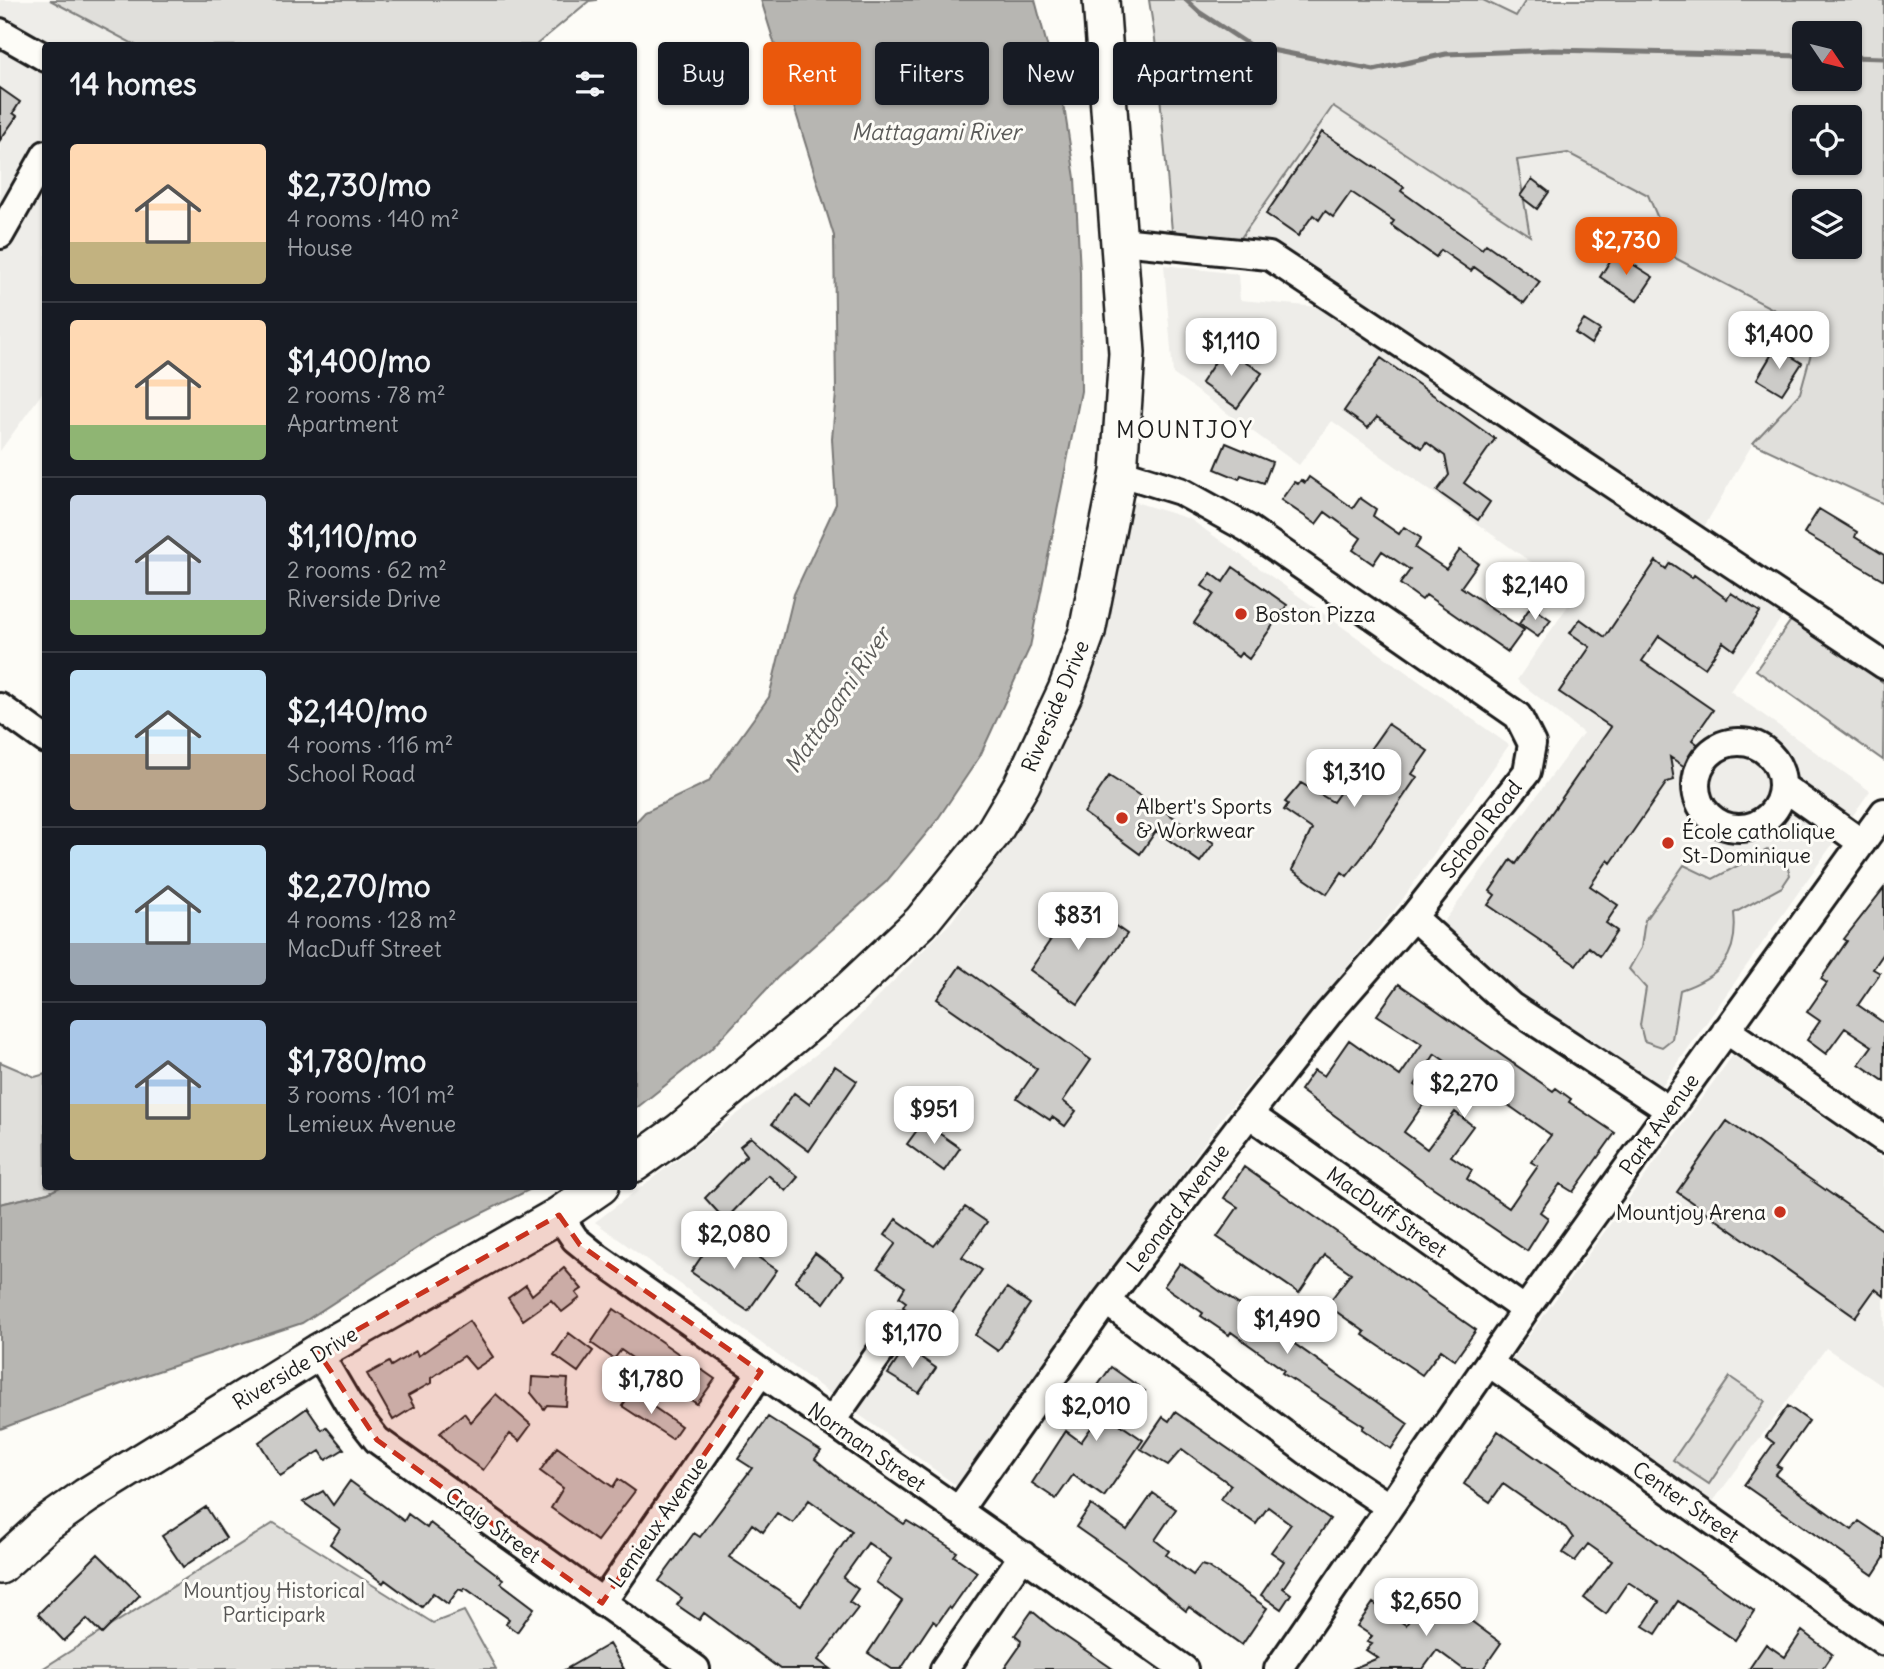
<!DOCTYPE html>
<html lang="en">
<head>
<meta charset="utf-8">
<style>
  :root { --surface:#171b24; --page:#242831; --text:#f1f3f6; --muted:#9ea1a6; --line:#363941; --accent:#ea580c }
  body { margin:0; font-family:Delius,sans-serif; background:var(--page); color:var(--text); height:100vh; display:flex; flex-direction:column; font-size:26px; white-space:nowrap }
  * { box-sizing:border-box; margin:0 }
  p { font-size:23px; color:var(--muted) }
  .icon { flex:none; width:38px; height:38px; fill:none; stroke:currentColor; stroke-width:2; stroke-linecap:round; stroke-linejoin:round }
  .map { position:relative; flex:1; overflow:hidden }
  .drawer { position:absolute; left:42px; top:42px; width:595px; height:1148px; display:flex; flex-direction:column; background:var(--surface); border-radius:7px; box-shadow:0 2px 5px #0004 }
  .drawer>* { flex:none }
  .guide { position:absolute; left:658px; top:42px; width:665px; height:63px; display:flex; gap:14px }
  .needle { width:46px; rotate:125deg }
  .buttons { position:absolute; left:1792px; top:21px; display:grid; gap:14px }
  .buttons a { display:grid; place-items:center; width:70px; height:70px; border-radius:7px; background:var(--surface); box-shadow:0 2px 5px #0004; font-size:35px }
  .price { position:absolute; translate:-50% -60px; padding:0 16px; border-radius:14px; background:#fff; color:#222; font-size:23px; line-height:46px; filter:drop-shadow(0 2px 4px #0008) }
  .price::after { content:''; position:absolute; left:50%; top:42px; width:21px; height:16px; margin-left:-10px; background:inherit; clip-path:polygon(0 0,100% 0,50% 100%) }
  .price.on { background:var(--accent); color:#fff }
  ul { padding:0; list-style:none }
  li { display:flex; align-items:center; gap:21px; height:175px; padding:0 28px }
  li+li { border-top:2px solid var(--line) }
  li span { display:grid; place-items:center; flex:none; width:196px; height:140px; border-radius:7px; color:#555 }
  li>.icon { margin-inline-start:auto }
  span .icon { width:84px; height:84px; fill:#fffc; stroke-width:1 }
  li b { font-size:30px }
  h2 { display:flex; justify-content:space-between; align-items:center; height:84px; padding:0 28px; font-size:30px }
  .chip { padding:0 24px; border-radius:7px; background:var(--surface); box-shadow:0 2px 5px #0004; font-size:24px; line-height:63px }
  .chip.on { background:var(--accent); color:#fff }
  .map>svg:first-child { display:block }
  .built { fill:#eeede9 }
  .green { fill:#e0dfdb; stroke:#7e7e7c; stroke-width:2; fill-rule:evenodd }
  .water { fill:#b7b6b2; stroke:#797876; stroke-width:2 }
  .lines { fill:none; stroke-linecap:round; stroke-linejoin:round }
  .stream { stroke:#797876; stroke-width:5 }
  .building { fill:#cccbc8; stroke:#1c1c1c; stroke-width:2; fill-rule:evenodd }
  .minor-casing { stroke:#1c1c1c; stroke-width:32 }
  .major-casing { stroke:#1c1c1c; stroke-width:40 }
  .minor { stroke:#fdfcf7; stroke-width:26 }
  .major { stroke:#fdfcf7; stroke-width:35 }
  .marked { fill:#c8321e; fill-opacity:0.2; stroke:#c8321e; stroke-width:5; stroke-dasharray:14 9; stroke-linejoin:round }
  .poi-dot { fill:#c8321e; stroke:#fdfcf7; stroke-width:2.5 }
  .labels { text-anchor:middle; dominant-baseline:central; stroke-width:6; stroke-linejoin:round; paint-order:stroke }
  .poi-label { font-size:21px; fill:#1c1c1c; stroke:#fdfcf7; text-anchor:start }
  .street-label { font-size:21px; fill:#1c1c1c; stroke:#fdfcf7 }
  .park-label { font-size:21px; fill:#575655; stroke:#fdfcf7 }
  .water-label { font-size:23px; font-style:italic; fill:#5a5a58; stroke:#fdfcf7 }
  .neighbourhood-label { font-size:23px; letter-spacing:2px; fill:#1c1c1c; stroke:#fdfcf7 }
</style>
</head>
<body>
<div class="map">
<svg width="1884" height="1669" viewBox="0 0 1884 1669">
  <rect width="100%" height="100%" fill="#fdfcf7"/>
  <filter id="ink" filterUnits="userSpaceOnUse"><feTurbulence type="fractalNoise" baseFrequency=".0143" numOctaves="2"/><feDisplacementMap in="SourceGraphic" scale="14" xChannelSelector="R" yChannelSelector="G"/><feConvolveMatrix kernelMatrix="1 2 1 2 8 2 1 2 1" color-interpolation-filters="sRGB"/></filter>
  <g filter="url(#ink)">
    <!-- built -->
    <path class="built" d="M0 0H50L137 45 46 46 45 389 0 451Z
      M1481 0H1526L1517 16Z
      M1333 105 1529 235 1517 160 1568 153 1648 195 1675 258 1817 332 1800 393 1753 443 1690 551 1784 614 1730 691 1870 791 1658 1091 1485 972 1440 927 1583 733 1517 680 1576 594 1332 421 1299 465 1173 374 1164 265 1238 274 1240 300 1319 307 1238 242Z
      M1132 501 1190 519 1509 745 1400 903 1225 1114 957 1486 595 1222 839 1037 952 921 1005 846 1093 666Z
      M1733 1055 1884 1160V1387L1826 1348 1712 1503 1510 1362Z"/>
    <!-- green -->
    <path class="green" d="M50 0H597L589 1 536 45 137 46Z
      M1149 0H1483L1516 16 1526 0H1884V504L1753 443 1800 393 1817 332 1675 258 1648 195 1568 153 1517 160 1530 236 1333 106 1238 242 1172 231 1155 39ZM1804 33H1850V79H1804ZM1804 117H1850V163H1804ZM1804 201H1850V247H1804Z
      M1792 619 1884 683 1883 760 1756 670Z
      M1767 850 1783 853 1790 875 1782 887 1734 913C1739 957 1719 977 1680 990L1672 1039 1662 1047 1644 1041 1640 1025 1646 988 1629 969 1641 948 1645 920 1684 865 1713 879Z
      M0 1062 35 1077 45 1074 46 1186 62 1187 48 1193 0 1204Z
      M1730 1377 1765 1401 1709 1484 1673 1460Z
      M274 1523 433 1623 464 1611 496 1669H42Z"/>
    <!-- water -->
    <path class="water" d="M761 0H1035L1065 113 1075 178 1080 272 1081 391 1030 647 980 756 935 823 886 882 777 978 710 1050 634 1110V824L645 812 708 782 769 697 794 594 836 504 832 439 836 393 834 236Z
      M62 1186H535V1187L438 1235 302 1323 143 1376 0 1429V1204L48 1193Z"/>
    <g class="lines">
      <!-- stream -->
      <path class="stream" d="M1186 0 1199 12 1251 46 1374 70 1446 54 1553 50 1804 56
        M1850 57 1884 58"/>
    </g>
    <!-- building -->
    <path class="building" d="M0 88 20 102 13 113 17 116 0 140Z
      M1322 132 1404 187 1401 191 1482 249 1486 244 1540 282 1524 303 1474 267 1471 271 1441 250 1436 257 1391 225 1394 221 1351 192 1333 217 1325 211 1319 220 1313 215 1298 236 1266 214Z
      M1532 179 1549 192 1537 209 1520 196Z
      M1615 253 1653 277 1637 301 1600 277Z
      M1584 320 1600 330 1591 344 1575 333Z
      M1225 347 1262 373 1237 408 1201 383Z
      M1776 347 1802 363 1782 394 1757 379Z
      M1381 358 1495 439 1464 483 1490 502 1478 520 1437 491 1449 475 1445 456 1426 442 1422 448 1377 417 1368 428 1344 411Z
      M1226 443 1272 462 1264 483 1241 475 1239 479 1215 469Z
      M1309 477 1353 508 1360 498 1376 509 1373 516 1399 534 1404 527 1421 538 1415 548 1446 569 1460 550 1478 563 1461 587 1524 630 1508 652 1426 595 1422 600 1400 584 1410 570 1382 551 1373 564 1353 550 1361 538 1325 512 1316 524 1281 500 1294 482 1298 484 1301 480 1305 483Z
      M1819 509 1857 532 1855 537 1884 555V580L1804 533Z
      M1656 561 1666 569 1670 563 1692 578 1694 575 1727 599 1731 593 1760 612 1734 650 1723 642 1705 668 1659 636 1642 661 1713 710 1692 740 1706 750 1691 771 1670 757 1674 780 1667 782 1611 863 1608 860 1590 886 1618 905 1606 923 1617 931 1600 956 1589 947 1576 965 1488 905 1495 895 1490 891 1511 860 1516 864 1611 727 1559 692 1590 647 1570 633 1580 619 1605 637Z
      M1233 567 1287 605 1249 659 1241 653 1238 657 1194 623 1214 594 1202 586 1211 573 1223 582Z
      M1531 606 1551 620 1538 637 1519 624Z
      M1388 724 1428 751 1412 774 1417 777 1362 857 1347 876 1342 872 1327 894 1292 870 1312 829 1284 810 1288 804 1285 802 1301 783 1333 802Z
      M1109 776 1214 843 1200 862 1156 831 1140 854 1084 813Z
      M1884 888V953L1873 969 1880 973 1858 1005 1884 1023V1081L1859 1064 1872 1046 1845 1028 1826 1054 1807 1040 1820 1021 1807 1012 1827 983 1821 979 1847 941 1844 939Z
      M1078 900 1127 934 1078 1004 1030 970Z
      M960 966 1091 1060 1063 1101 1076 1111 1065 1126 1052 1117 1050 1120 1017 1098 1037 1069 937 999Z
      M1399 984 1553 1091 1556 1088 1571 1099 1569 1102 1615 1133 1573 1192 1560 1184 1540 1212 1548 1218 1527 1251 1425 1182 1300 1090 1314 1070 1324 1076 1349 1040 1400 1076 1422 1044 1377 1015ZM1435 1054 1551 1135 1531 1162 1538 1166 1509 1208 1467 1179 1472 1170 1451 1156 1473 1126 1455 1112 1427 1149 1404 1132 1430 1095 1415 1085Z
      M835 1066 857 1081 809 1151 772 1124 794 1093 809 1104Z
      M1727 1121 1884 1231V1296L1875 1289 1855 1317 1677 1192Z
      M923 1122 960 1148 944 1171 907 1144Z
      M751 1137 798 1177 786 1191 768 1175 725 1220 705 1198 747 1155 740 1146Z
      M1244 1167 1476 1330 1455 1360 1441 1350 1422 1375 1363 1335 1365 1332 1327 1305 1351 1273 1325 1255 1299 1293 1217 1237 1238 1207 1224 1198Z
      M965 1207 987 1222 962 1257 982 1270 939 1332 903 1307 906 1302 899 1297 905 1287 878 1268 896 1243 885 1235 896 1219 934 1246Z
      M719 1231 777 1270 748 1311 691 1272Z
      M815 1253 844 1275 824 1303 795 1281Z
      M1180 1263 1408 1424 1391 1449 1362 1429 1364 1426 1282 1373 1284 1370 1231 1332 1229 1335 1201 1316 1203 1313 1164 1286Z
      M564 1268 582 1289 576 1293 580 1298 562 1312 551 1300 523 1320 508 1298 526 1285 532 1295Z
      M1007 1288 1030 1304 998 1351 975 1335Z
      M614 1309 715 1379 697 1404 621 1350 614 1359 591 1343Z
      M469 1321 493 1357 475 1369 464 1356 431 1378V1383L408 1396 414 1407 393 1420 367 1374 389 1362 391 1366 416 1351 418 1356Z
      M569 1333 593 1351 578 1372 554 1355Z
      M906 1347 936 1368 919 1393 888 1374Z
      M1111 1367 1145 1391 1121 1425 1143 1440 1104 1497 1073 1475 1056 1499 1032 1483 1066 1431 1081 1442 1107 1405 1103 1402 1106 1396 1096 1388Z
      M532 1377 568 1379 566 1406 547 1405 544 1409 531 1393Z
      M632 1392 681 1426 672 1439 622 1406Z
      M496 1394 531 1425 519 1441 510 1434 483 1470 456 1451 440 1433 464 1413 471 1422Z
      M1788 1406 1809 1421 1777 1466 1781 1468 1775 1475 1852 1530 1859 1521 1884 1538V1558L1873 1575 1744 1485 1774 1443 1766 1437Z
      M307 1408 322 1430 326 1427 344 1449 326 1460 320 1451 280 1476 259 1442Z
      M1175 1412 1330 1519 1283 1588 1291 1594 1281 1609 1261 1595 1284 1561 1271 1552 1291 1524 1268 1507 1256 1524 1221 1499 1231 1485 1182 1449 1168 1465 1141 1449 1163 1417 1169 1421Z
      M768 1417 821 1451 815 1459 842 1481 904 1524 907 1521 940 1541 957 1552 954 1556 977 1572 951 1609 949 1607 937 1624 933 1621 901 1669H892L868 1653 902 1601 876 1582 891 1559 868 1543 843 1578 858 1589 849 1602 858 1608 818 1660 830 1669H780L704 1613 699 1620 677 1605 682 1598 659 1581 694 1533 700 1537 752 1468 738 1459ZM809 1500 852 1531 801 1605 729 1557 752 1524 763 1532 777 1513 793 1523Z
      M1498 1431 1754 1611 1735 1640 1678 1601 1656 1634 1643 1626 1659 1602 1628 1582 1606 1614 1584 1598 1612 1561 1588 1544 1575 1561 1563 1553 1573 1538 1566 1528 1503 1484 1490 1502 1464 1484Z
      M557 1447 613 1487 618 1479 635 1491 597 1541 551 1508 563 1488 540 1471Z
      M350 1481 404 1521 408 1514 427 1528 430 1523 503 1579 501 1583 534 1608 517 1632 506 1624 509 1619 465 1588 463 1591 459 1589 448 1604 433 1593 422 1607 385 1580 383 1583 330 1544 340 1529 303 1502 323 1491 333 1505Z
      M1153 1493 1176 1509 1155 1540 1169 1551 1166 1555 1193 1575 1201 1565 1208 1567 1267 1608 1242 1645 1189 1607 1186 1611 1126 1562 1076 1527 1091 1505 1127 1530Z
      M206 1507 226 1538 183 1567 162 1536Z
      M98 1554 140 1595 102 1634 87 1619 64 1641 38 1614Z
      M1429 1590 1501 1643 1483 1669H1463L1437 1650 1423 1669H1352L1378 1658 1366 1650 1372 1644 1367 1642 1372 1636 1357 1626 1373 1603 1406 1625Z
      M1032 1611 1050 1626 1113 1669H1004L1020 1646 1021 1640 1015 1635Z
      M1802 1631 1832 1654 1822 1669H1749L1766 1644 1785 1657Z
      M609 1644 624 1669H566Z"/>
    <g class="lines">
      <!-- minor casing -->
      <g class="minor-casing">
        <path id="minor" d="M0 32 46 58
          M0 235 46 154
          M1121 241 1269 256 1884 665
          M0 707 46 740
          M1696 785a43 43 0 1 1 86 0a43 43 0 1 1-86 0Z
          M1782 786 1862 843
          M1413 917 1511 1006 1669 1110
          M1726 1030 1884 1139
          M1249 1114 1525 1310
          M559 1215 575 1239 597 1257 1184 1669
          M1106 1301 1319 1460 1388 1506
          M318 1352 348 1403 377 1440 696 1669
          M1489 1363 1884 1642
          M831 1422 900 1324
          M958 1511 1106 1301 1249 1114 1329 1013 1413 917 1527 772 1532 744 1518 716 1247 528 1180 491 1119 472
          M602 1603 761 1372
          M944 1669 1023 1555
          M1278 1669 1525 1310 1884 812"/>
      </g>
      <!-- major casing -->
      <g class="major-casing">
        <path id="major" d="M634 1164 680 1131 850 989 921 922 993 833 1022 784 1066 690 1087 632 1119 472 1127 353 1101 0
          M0 1566 45 1525 86 1496 318 1352 559 1215 601 1186"/>
      </g>
      <!-- minor -->
      <use href="#minor" class="minor"/>
      <!-- major -->
      <use href="#major" class="major"/>
    </g>
  </g>
  <!-- marked area -->
  <path class="marked" d="M559 1215 580 1245 761 1372 602 1603 377 1440 318 1352Z"/>
  <!-- markers -->
  <g class="poi-dot">
    <circle cx="1241" cy="614" r="7"/>
    <circle cx="1122" cy="818" r="7"/>
    <circle cx="1668" cy="843" r="7"/>
    <circle cx="1780" cy="1212" r="7"/>
  </g>
  <g class="labels">
    <!-- poi labels -->
    <g class="poi-label">
      <text x="1255" y="614">Boston Pizza</text>
      <text x="1136" y="806">Albert's Sports<tspan x="1136" dy="24">&amp; Workwear</tspan></text>
      <text x="1682" y="831">École catholique<tspan x="1682" dy="24">St-Dominique</tspan></text>
      <text x="1766" y="1212" text-anchor="end">Mountjoy Arena</text>
    </g>
    <!-- street labels -->
    <g class="street-label">
      <text transform="translate(1055 706) rotate(-67)">Riverside Drive</text>
      <text transform="translate(1481 829) rotate(-52)">School Road</text>
      <text transform="translate(1659 1124) rotate(-54)">Park Avenue</text>
      <text transform="translate(1178 1208) rotate(-53)">Leonard Avenue</text>
      <text transform="translate(1387 1212) rotate(35)">MacDuff Street</text>
      <text transform="translate(295 1368) rotate(-31)">Riverside Drive</text>
      <text transform="translate(867 1447) rotate(35)">Norman Street</text>
      <text transform="translate(1686 1502) rotate(35)">Center Street</text>
      <text transform="translate(658 1522) rotate(-55)">Lemieux Avenue</text>
      <text transform="translate(493 1525) rotate(36)">Craig Street</text>
    </g>
    <!-- park labels -->
    <g class="park-label">
      <text x="274" y="1590">Mountjoy Historical<tspan x="274" dy="24">Participark</tspan></text>
    </g>
    <!-- water labels -->
    <g class="water-label">
      <text x="936" y="131">Mattagami River</text>
      <text transform="translate(837 700) rotate(-56)">Mattagami River</text>
    </g>
    <!-- neighbourhood labels -->
    <g class="neighbourhood-label">
      <text x="1185" y="429">MOUNTJOY</text>
    </g>
  </g>
</svg>
<div class="buttons">
<a><svg class="needle" viewBox="-14 -14 28 28"><path d="M0-13l5 13h-10z" fill="#e53935"/><path d="M0 13l5-13h-10z" fill="#9ea1a6"/></svg></a>
<a><svg class="icon" aria-label="locate" viewBox="0 0 24 24"><circle cx="12" cy="12" r="6"/><path d="M12 2v4M12 18v4M2 12h4M18 12h4"/></svg></a>
<a><svg class="icon" aria-label="layers" viewBox="0 0 24 24"><path d="M12 4l9 5-9 5-9-5zM3 14l9 5 9-5"/></svg></a>
</div>
<b class="price on" style="left:1626px;top:277px">$2,730</b>
<b class="price" style="left:1779px;top:371px">$1,400</b>
<b class="price" style="left:1231px;top:378px">$1,110</b>
<b class="price" style="left:1535px;top:622px">$2,140</b>
<b class="price" style="left:1354px;top:809px">$1,310</b>
<b class="price" style="left:1078px;top:952px">$831</b>
<b class="price" style="left:1464px;top:1120px">$2,270</b>
<b class="price" style="left:934px;top:1146px">$951</b>
<b class="price" style="left:734px;top:1271px">$2,080</b>
<b class="price" style="left:1287px;top:1356px">$1,490</b>
<b class="price" style="left:912px;top:1370px">$1,170</b>
<b class="price" style="left:651px;top:1416px">$1,780</b>
<b class="price" style="left:1096px;top:1443px">$2,010</b>
<b class="price" style="left:1426px;top:1638px">$2,650</b>
<div class="guide">
<a class="chip">Buy</a>
<a class="chip on">Rent</a>
<a class="chip">Filters</a>
<a class="chip">New</a>
<a class="chip">Apartment</a>
</div>
<section class="drawer">
<h2>14 homes<svg class="icon" aria-label="filters" viewBox="0 0 24 24"><path d="M4 7h16M4 17h16"/><circle cx="9" cy="7" r="2"/><circle cx="15" cy="17" r="2"/></svg></h2>
<ul>
<li><span style="background:linear-gradient(#ffd9b3 70%,#c2b280 0)"><svg class="icon" aria-label="home" viewBox="0 0 24 24"><path d="M3 11l9-7 9 7M6 9v11h12V9"/></svg></span><div><b>$2,730/mo</b><p>4 rooms · 140 m²</p><p>House</p></div></li>
<li><span style="background:linear-gradient(#ffd9b3 75%,#8fb573 0)"><svg class="icon" aria-label="home" viewBox="0 0 24 24"><path d="M3 11l9-7 9 7M6 9v11h12V9"/></svg></span><div><b>$1,400/mo</b><p>2 rooms · 78 m²</p><p>Apartment</p></div></li>
<li><span style="background:linear-gradient(#c9d6e8 75%,#8fb573 0)"><svg class="icon" aria-label="home" viewBox="0 0 24 24"><path d="M3 11l9-7 9 7M6 9v11h12V9"/></svg></span><div><b>$1,110/mo</b><p>2 rooms · 62 m²</p><p>Riverside Drive</p></div></li>
<li><span style="background:linear-gradient(#bfe0f5 60%,#b9a48a 0)"><svg class="icon" aria-label="home" viewBox="0 0 24 24"><path d="M3 11l9-7 9 7M6 9v11h12V9"/></svg></span><div><b>$2,140/mo</b><p>4 rooms · 116 m²</p><p>School Road</p></div></li>
<li><span style="background:linear-gradient(#bfe0f5 70%,#9aa5b1 0)"><svg class="icon" aria-label="home" viewBox="0 0 24 24"><path d="M3 11l9-7 9 7M6 9v11h12V9"/></svg></span><div><b>$2,270/mo</b><p>4 rooms · 128 m²</p><p>MacDuff Street</p></div></li>
<li><span style="background:linear-gradient(#a9c7e8 60%,#c2b280 0)"><svg class="icon" aria-label="home" viewBox="0 0 24 24"><path d="M3 11l9-7 9 7M6 9v11h12V9"/></svg></span><div><b>$1,780/mo</b><p>3 rooms · 101 m²</p><p>Lemieux Avenue</p></div></li>
</ul>
</section>
</div>
</body>
</html>
